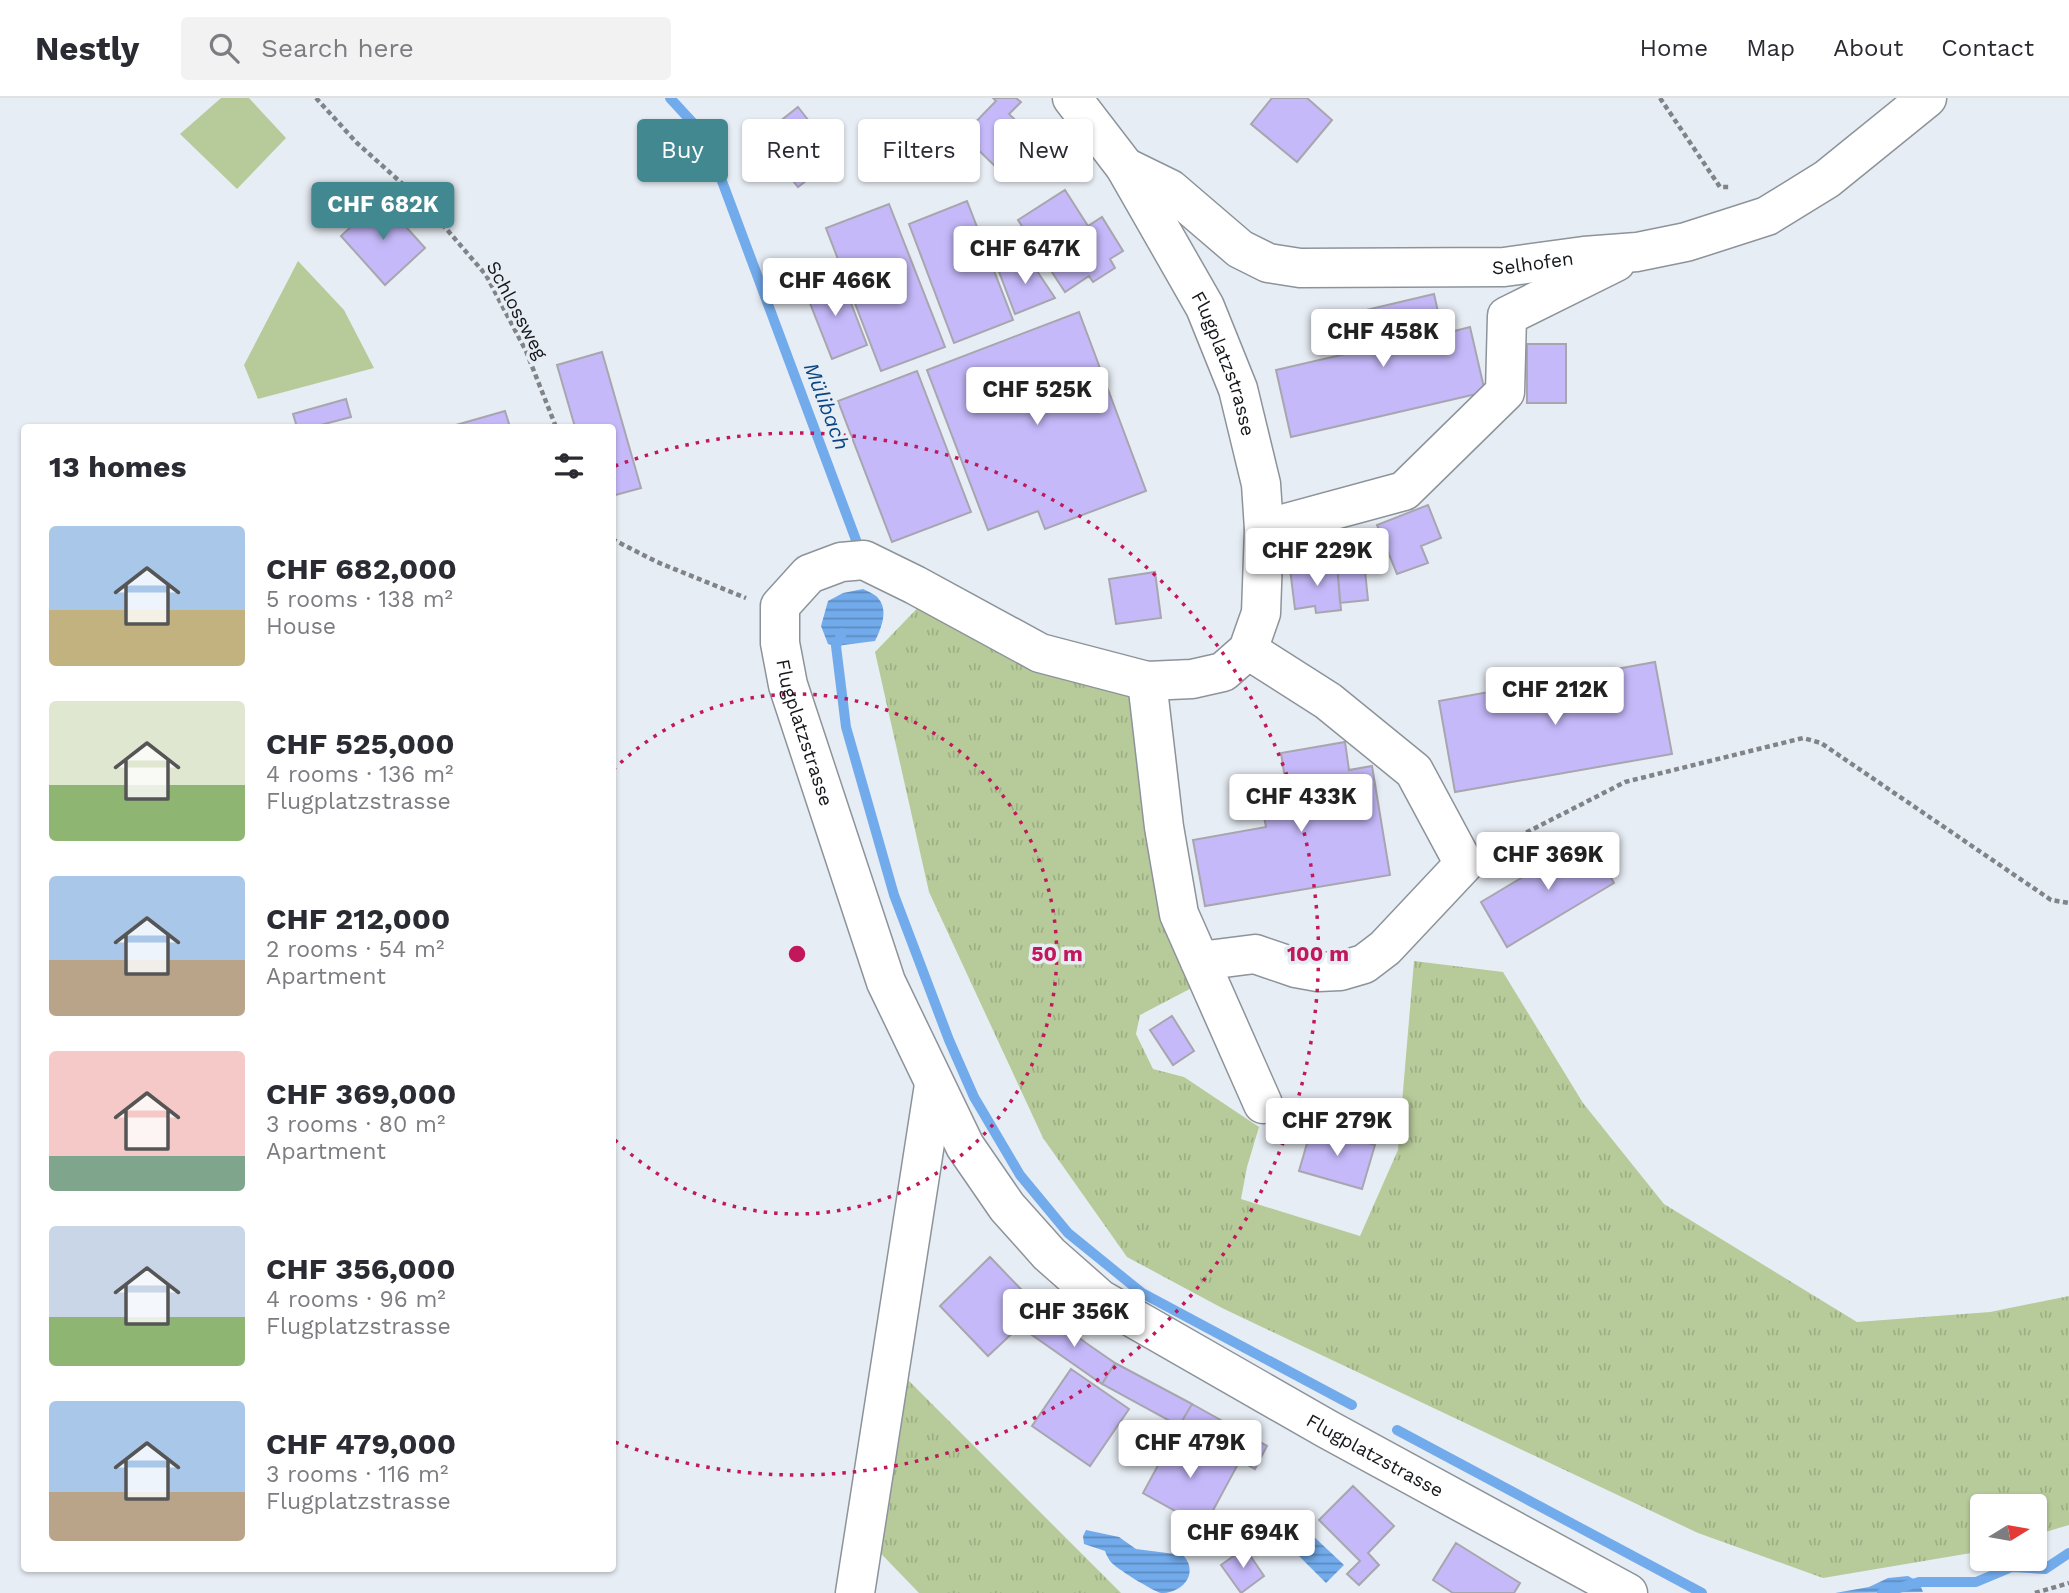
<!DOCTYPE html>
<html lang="en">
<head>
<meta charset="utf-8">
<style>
  :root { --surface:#fff; --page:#f2f2f3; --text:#2b2b33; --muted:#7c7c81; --line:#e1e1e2; --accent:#418890 }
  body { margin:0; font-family:"Work Sans",sans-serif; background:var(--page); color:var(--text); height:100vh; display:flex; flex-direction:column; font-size:26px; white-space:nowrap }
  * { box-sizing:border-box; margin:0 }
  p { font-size:23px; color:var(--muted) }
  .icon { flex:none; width:38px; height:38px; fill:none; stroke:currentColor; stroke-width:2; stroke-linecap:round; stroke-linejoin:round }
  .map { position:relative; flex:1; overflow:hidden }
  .sheet { position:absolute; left:21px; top:326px; width:595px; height:1148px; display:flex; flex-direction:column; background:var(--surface); border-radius:7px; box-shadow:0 2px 5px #0004 }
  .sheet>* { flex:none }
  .hud { position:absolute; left:637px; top:21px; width:665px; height:63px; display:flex; gap:14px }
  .needle { width:46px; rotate:79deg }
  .controls { position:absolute; left:1970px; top:1396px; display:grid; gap:14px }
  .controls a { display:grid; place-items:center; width:77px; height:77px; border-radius:7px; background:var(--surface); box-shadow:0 2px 5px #0004; font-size:35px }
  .price { position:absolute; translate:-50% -60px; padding:0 16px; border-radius:7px; background:#fff; color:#222; font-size:23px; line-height:46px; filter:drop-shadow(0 2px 4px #0008) }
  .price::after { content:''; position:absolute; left:50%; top:42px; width:21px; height:16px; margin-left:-10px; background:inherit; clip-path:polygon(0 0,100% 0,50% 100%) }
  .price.current { background:var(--accent); color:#fff }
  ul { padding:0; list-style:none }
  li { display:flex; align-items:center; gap:21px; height:175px; padding:0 28px }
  li span { display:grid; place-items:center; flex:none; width:196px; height:140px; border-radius:7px; color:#555 }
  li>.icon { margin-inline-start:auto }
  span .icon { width:84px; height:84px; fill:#fffc; stroke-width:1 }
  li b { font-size:30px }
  h2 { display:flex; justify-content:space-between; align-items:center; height:84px; padding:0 28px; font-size:30px }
  .tag { padding:0 24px; border-radius:7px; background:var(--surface); box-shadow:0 2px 5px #0004; font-size:24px; line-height:63px }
  .tag.current { background:var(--accent); color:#fff }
  header { display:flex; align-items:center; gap:42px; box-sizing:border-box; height:98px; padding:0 35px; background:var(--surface); border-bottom:2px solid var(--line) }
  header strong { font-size:33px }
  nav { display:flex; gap:38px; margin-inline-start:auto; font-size:24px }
  .search { width:490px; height:63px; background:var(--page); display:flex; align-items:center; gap:18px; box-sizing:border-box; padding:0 24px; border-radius:7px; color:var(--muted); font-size:26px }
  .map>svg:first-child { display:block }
  .grass { fill:url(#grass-tufts) }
  .garden { fill:#b7cb9a }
  .water { fill:url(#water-rules) }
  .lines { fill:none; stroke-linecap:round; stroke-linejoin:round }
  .stream { stroke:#72abec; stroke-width:10 }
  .building { fill:#c6b9fa; stroke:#a7a6ae; stroke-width:2 }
  .minor-casing { stroke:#8d939a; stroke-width:41 }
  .path { stroke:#808489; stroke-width:4.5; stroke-dasharray:5 3.5; stroke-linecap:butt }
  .minor { stroke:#fff; stroke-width:38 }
  .ring { fill:none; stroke:#c2185b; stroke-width:3.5; stroke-dasharray:3.5 7 }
  .labels { text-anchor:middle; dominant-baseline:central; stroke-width:7; stroke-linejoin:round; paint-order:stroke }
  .street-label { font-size:19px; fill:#15171a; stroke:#e7edf4 }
  .water-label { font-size:21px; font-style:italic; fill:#0a4782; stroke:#e7edf4 }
  .centre { fill:#c2185b; stroke:#e7edf4; stroke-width:3.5 }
  .ring-label { font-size:21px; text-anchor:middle; font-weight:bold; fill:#c2185b; stroke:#e7edf4; stroke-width:7; stroke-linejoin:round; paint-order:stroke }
</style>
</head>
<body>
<header>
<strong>Nestly</strong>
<div class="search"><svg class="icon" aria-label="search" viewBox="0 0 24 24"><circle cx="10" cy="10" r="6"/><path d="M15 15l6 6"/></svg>Search here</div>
<nav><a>Home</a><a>Map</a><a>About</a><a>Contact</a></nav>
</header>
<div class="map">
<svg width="2069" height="1495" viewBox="0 0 2069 1495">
  <defs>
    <pattern id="grass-tufts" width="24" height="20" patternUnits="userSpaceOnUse" patternTransform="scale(1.75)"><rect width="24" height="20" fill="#b7cb9a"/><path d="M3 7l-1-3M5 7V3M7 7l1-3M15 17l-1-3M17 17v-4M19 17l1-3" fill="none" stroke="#9cae84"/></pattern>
    <pattern id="water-rules" width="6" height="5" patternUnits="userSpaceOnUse" patternTransform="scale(1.75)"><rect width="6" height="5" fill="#72abec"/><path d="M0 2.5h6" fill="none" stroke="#5c8abe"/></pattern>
  </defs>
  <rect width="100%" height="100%" fill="#e7edf4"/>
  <!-- grass -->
  <path class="grass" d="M933 494 1145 585 1203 884 1140 917 1136 936 1153 971 1184 979 1259 1029 1247 1069 1241 1101 1360 1138 1398 1052 1414 863 1503 874 1583 1005 1664 1106 1857 1224 1990 1214 2069 1198V1427L2035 1437V1409H1983V1453L1823 1480 1698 1435 1222 1210 1127 1159 1043 1040 929 794 875 554Z
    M891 1265 1121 1495H919L864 1438Z"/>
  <!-- garden -->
  <path class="garden" d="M221 0H249L286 40 237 91 180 36Z
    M298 163 344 212 374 270 258 301 244 267Z"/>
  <!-- water -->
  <path class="water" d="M863 491C867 493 875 496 878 500 889 512 881 531 875 543L836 548 828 546 821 528 828 503 843 495Z
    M1086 1432 1119 1439 1136 1451 1183 1457C1199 1474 1184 1495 1161 1495 1153 1493 1115 1470 1110 1463 1108 1460 1106 1456 1105 1453L1084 1446 1083 1438Z
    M1311 1436 1344 1467 1326 1485 1294 1453Z
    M1908 1478 1919 1484 1923 1494 1835 1495 1869 1489 1888 1480Z"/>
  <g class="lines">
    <!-- stream -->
    <path class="stream" d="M670 0 693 25 710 51 856 442
      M842 535 836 548 846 629 894 797 949 942 974 999 1020 1077 1068 1135 1142 1195 1352 1307
      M1397 1332 1702 1495
      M1882 1495 1919 1484H1976L2012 1469 2045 1471 2069 1455"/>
  </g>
  <!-- building -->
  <path class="building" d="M993 0H1016L1021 4 1009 16 1033 39 1000 73 963 37 996 3Z
    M1272 0H1307L1332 22 1297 64 1251 26Z
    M798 9 837 59 798 89 774 59 779 55 764 36Z
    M1065 92 1088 128 1102 119 1123 153 1110 161 1115 170 1093 184 1089 178 1065 194 1018 122Z
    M381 101 425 150 385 187 341 138Z
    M967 103 1013 222 954 245 909 126Z
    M889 106 945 249 881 273 826 130Z
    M1031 164 1055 200 1015 216 998 171 1016 165Z
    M834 179 843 202 849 200 867 247 832 261 804 190Z
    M1434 196 1443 236 1470 229 1485 294 1291 339 1276 272 1354 254 1345 217Z
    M1079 214 1146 393 1045 431 1038 413 988 432 927 272Z
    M1527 246H1566V305H1527Z
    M602 254 641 390 612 398V329H575L557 267Z
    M917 273 971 414 892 444 838 303Z
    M346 301 351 319 313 329H297L293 316Z
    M505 313 510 329H449Z
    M1428 407 1441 440 1421 448 1428 465 1397 476 1377 427Z
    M1364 463 1368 502 1340 505 1337 466Z
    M1337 466 1341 512 1316 515 1315 508 1295 511 1290 471Z
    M1155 474 1161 520 1116 526 1109 481Z
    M1655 564 1672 656 1455 694 1439 603Z
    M1345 644 1349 672 1372 668 1390 777 1205 808 1193 742 1266 729 1261 704 1288 700 1281 655Z
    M1588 740 1614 785 1507 849 1481 804Z
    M1172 918 1194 953 1173 967 1150 932Z
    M1312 1028 1375 1047 1362 1091 1299 1073Z
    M990 1159 1039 1210 988 1258 940 1208Z
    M1049 1216 1086 1245 1115 1265 1102 1286 1032 1237Z
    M1115 1265 1192 1306 1179 1328 1102 1286Z
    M1071 1271 1129 1311 1090 1368 1032 1328Z
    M1192 1306 1267 1348 1255 1371 1179 1328Z
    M1176 1334 1237 1368 1204 1429 1143 1395Z
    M1353 1388 1394 1428 1368 1455 1379 1467 1359 1487 1347 1476 1360 1463 1319 1422Z
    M1456 1445 1520 1485 1514 1495H1453L1433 1482Z
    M1245 1450 1264 1478 1241 1495 1221 1467Z"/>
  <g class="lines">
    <!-- minor casing -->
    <g class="minor-casing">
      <g id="minor">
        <path id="s1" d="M1072 0 1125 69 1205 209 1238 291 1261 386 1264 431 1261 515 1248 552 1223 574 1192 581 1147 583 1040 555 915 487 864 462 841 464 809 476 780 508V545L788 587 886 884 965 1048 1007 1109 1049 1156 1100 1201 1327 1331 1628 1495"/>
        <path id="s2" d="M1125 69 1170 91 1240 151 1268 165 1300 170 1504 169 1584 158 1637 154 1686 144 1767 118 1827 81 1927 0"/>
        <path d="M1264 431 1404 393 1505 294 1507 218 1616 164"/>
        <path d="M1147 583 1164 729 1179 816 1263 1006"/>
        <path d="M1200 863 1255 856 1296 870 1318 874 1340 873 1364 866 1385 850 1464 766 1414 673 1328 603 1248 552"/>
        <path d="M855 1495 934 987"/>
      </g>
    </g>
    <!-- path -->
    <path class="path" d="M316 0 357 45 425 106 486 177 526 253 556 329
      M1660 0 1720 89H1731
      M612 441 657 464 746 500
      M1496 750 1625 684 1803 640 1821 645 2051 802 2069 805
      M2035 1495 2069 1485"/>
    <!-- minor -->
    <use href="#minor" class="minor"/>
  </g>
  <!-- distance rings -->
  <g class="ring">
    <path d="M613 672A260 260 0 1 1 613 1040"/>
    <path d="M615 368A521 521 0 1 1 615 1344"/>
  </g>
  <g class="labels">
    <!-- street labels -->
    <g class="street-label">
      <text stroke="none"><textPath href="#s2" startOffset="439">Selhofen</textPath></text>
      <text transform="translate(517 212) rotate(62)">Schlossweg</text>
      <text stroke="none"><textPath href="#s1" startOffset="308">Flugplatzstrasse</textPath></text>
      <text stroke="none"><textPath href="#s1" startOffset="1253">Flugplatzstrasse</textPath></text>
      <text stroke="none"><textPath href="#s1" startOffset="2219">Flugplatzstrasse</textPath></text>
    </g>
    <!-- water labels -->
    <g class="water-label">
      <text transform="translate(827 308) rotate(69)">Mülibach</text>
    </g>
  </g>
  <circle cx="797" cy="856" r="10" class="centre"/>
  <g class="ring-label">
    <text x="1057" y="863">50 m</text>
    <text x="1318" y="863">100 m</text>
  </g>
</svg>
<div class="controls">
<a><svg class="needle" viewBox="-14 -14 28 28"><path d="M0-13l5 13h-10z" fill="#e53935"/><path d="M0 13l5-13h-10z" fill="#7c7c81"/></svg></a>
</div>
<b class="price current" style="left:383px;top:144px">CHF 682K</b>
<b class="price" style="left:1025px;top:188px">CHF 647K</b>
<b class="price" style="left:835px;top:220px">CHF 466K</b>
<b class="price" style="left:1383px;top:271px">CHF 458K</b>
<b class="price" style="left:1037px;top:329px">CHF 525K</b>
<b class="price" style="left:1317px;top:490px">CHF 229K</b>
<b class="price" style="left:1555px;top:629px">CHF 212K</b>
<b class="price" style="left:1301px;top:736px">CHF 433K</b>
<b class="price" style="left:1548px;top:794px">CHF 369K</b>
<b class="price" style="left:1337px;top:1060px">CHF 279K</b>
<b class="price" style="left:1074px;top:1251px">CHF 356K</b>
<b class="price" style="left:1190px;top:1382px">CHF 479K</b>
<b class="price" style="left:1243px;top:1472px">CHF 694K</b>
<div class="hud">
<a class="tag current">Buy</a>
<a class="tag">Rent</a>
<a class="tag">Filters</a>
<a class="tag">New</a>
</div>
<section class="sheet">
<h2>13 homes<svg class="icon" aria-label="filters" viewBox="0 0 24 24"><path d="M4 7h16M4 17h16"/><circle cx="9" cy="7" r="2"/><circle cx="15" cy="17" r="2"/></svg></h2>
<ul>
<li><span style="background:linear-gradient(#a9c7e8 60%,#c2b280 0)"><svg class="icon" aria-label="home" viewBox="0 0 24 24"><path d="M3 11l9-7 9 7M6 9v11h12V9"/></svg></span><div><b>CHF 682,000</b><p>5 rooms · 138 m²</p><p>House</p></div></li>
<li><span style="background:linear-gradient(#dfe7d0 60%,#8fb573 0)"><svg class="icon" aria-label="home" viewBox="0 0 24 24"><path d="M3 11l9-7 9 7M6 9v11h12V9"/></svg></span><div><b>CHF 525,000</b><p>4 rooms · 136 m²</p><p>Flugplatzstrasse</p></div></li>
<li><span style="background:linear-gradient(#a9c7e8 60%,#b9a48a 0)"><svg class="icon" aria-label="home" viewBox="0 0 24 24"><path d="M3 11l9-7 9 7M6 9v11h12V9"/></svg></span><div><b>CHF 212,000</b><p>2 rooms · 54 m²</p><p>Apartment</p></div></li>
<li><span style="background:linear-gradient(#f6c9c9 75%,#7fa58c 0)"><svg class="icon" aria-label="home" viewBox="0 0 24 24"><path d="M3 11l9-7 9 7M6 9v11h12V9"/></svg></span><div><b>CHF 369,000</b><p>3 rooms · 80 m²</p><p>Apartment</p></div></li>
<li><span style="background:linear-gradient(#c9d6e8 65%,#8fb573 0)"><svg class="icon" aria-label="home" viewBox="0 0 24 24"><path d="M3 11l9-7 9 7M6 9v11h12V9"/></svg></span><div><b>CHF 356,000</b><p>4 rooms · 96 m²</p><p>Flugplatzstrasse</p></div></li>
<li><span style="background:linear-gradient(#a9c7e8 65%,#b9a48a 0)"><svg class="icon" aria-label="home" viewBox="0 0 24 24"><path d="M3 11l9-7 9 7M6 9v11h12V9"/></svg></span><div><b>CHF 479,000</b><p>3 rooms · 116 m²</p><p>Flugplatzstrasse</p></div></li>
</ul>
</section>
</div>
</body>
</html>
